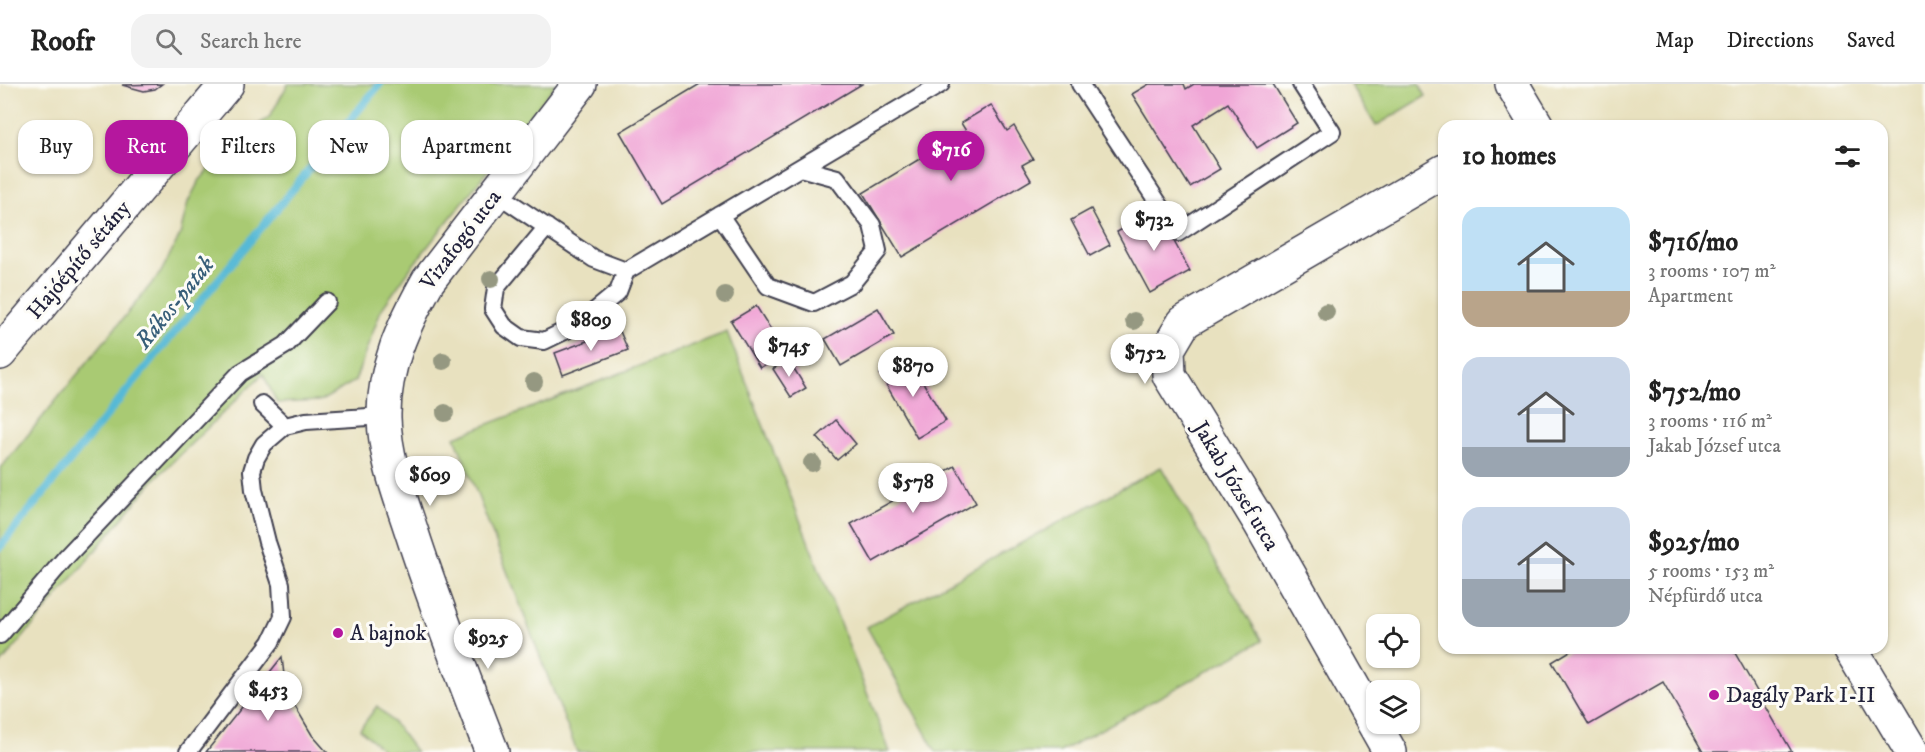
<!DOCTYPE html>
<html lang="en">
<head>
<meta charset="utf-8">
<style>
  :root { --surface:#fff; --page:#f2f2f2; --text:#222; --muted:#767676; --line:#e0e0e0; --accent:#b5179e }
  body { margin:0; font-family:"IM FELL DW Pica",serif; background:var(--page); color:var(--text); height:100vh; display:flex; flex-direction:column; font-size:22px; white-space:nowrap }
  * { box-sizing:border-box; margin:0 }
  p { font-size:20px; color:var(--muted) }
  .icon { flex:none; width:33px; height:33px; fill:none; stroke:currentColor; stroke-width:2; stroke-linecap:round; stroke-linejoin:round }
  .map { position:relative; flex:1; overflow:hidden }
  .sheet { position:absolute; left:1438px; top:36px; width:450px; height:534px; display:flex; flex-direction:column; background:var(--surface); border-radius:18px; box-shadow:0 2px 4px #0004 }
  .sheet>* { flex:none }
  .banner { position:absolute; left:18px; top:36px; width:570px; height:54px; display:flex; gap:12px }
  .tools { position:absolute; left:1366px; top:530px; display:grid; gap:12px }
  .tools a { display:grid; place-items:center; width:54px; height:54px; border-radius:12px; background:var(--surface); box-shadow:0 2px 4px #0004; font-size:30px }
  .price { position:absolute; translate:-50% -51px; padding:0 14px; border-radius:21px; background:#fff; color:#222; font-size:20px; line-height:39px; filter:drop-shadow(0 2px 3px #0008) }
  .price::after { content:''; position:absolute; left:50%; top:36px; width:18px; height:14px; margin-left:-9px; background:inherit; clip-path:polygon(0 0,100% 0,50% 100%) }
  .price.current { background:var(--accent); color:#fff }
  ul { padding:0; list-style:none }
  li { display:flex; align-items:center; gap:18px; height:150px; padding:0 24px }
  li span { display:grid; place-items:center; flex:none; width:168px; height:120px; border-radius:18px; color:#555 }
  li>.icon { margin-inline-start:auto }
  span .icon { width:72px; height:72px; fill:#fffc; stroke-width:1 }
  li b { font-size:26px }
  h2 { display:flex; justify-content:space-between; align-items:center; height:72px; padding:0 24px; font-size:26px }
  .tag { padding:0 21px; border-radius:18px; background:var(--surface); box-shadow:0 2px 4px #0004; font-size:21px; line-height:54px }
  .tag.current { background:var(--accent); color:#fff }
  header { display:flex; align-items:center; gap:36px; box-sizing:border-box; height:84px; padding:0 30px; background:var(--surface); border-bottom:2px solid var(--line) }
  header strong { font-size:28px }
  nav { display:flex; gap:33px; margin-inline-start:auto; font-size:21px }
  .search { width:420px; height:54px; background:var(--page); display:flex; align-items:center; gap:15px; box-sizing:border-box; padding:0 21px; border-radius:18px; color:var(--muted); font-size:22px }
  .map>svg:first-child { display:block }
  .green { fill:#a9ca73; stroke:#667657; stroke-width:1.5 }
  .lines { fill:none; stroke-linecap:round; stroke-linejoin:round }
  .stream { stroke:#57b9d6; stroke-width:8 }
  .building { fill:#f0a5d6 }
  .service-casing { stroke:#403f4f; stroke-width:20 }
  .minor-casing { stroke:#403f4f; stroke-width:36 }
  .tertiary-casing { stroke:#403f4f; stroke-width:36 }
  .service { stroke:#fff; stroke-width:16 }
  .minor { stroke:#fff; stroke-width:33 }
  .tertiary { stroke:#fff; stroke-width:33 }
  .tree { fill:#959881 }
  .poi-dot { fill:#b5179e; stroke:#fdfcf7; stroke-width:2 }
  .labels { text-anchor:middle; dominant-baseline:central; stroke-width:6; stroke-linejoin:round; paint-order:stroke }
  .street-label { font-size:22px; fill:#22223b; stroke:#fdfcf7 }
  .poi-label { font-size:22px; fill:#22223b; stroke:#fdfcf7; text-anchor:start }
  .water-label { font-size:24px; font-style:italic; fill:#375e79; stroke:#fdfcf7 }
</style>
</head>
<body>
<header>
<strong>Roofr</strong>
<div class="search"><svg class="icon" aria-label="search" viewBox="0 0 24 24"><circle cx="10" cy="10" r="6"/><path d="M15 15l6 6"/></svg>Search here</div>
<nav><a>Map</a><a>Directions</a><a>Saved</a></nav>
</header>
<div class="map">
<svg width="1925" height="668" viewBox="0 0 1925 668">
  <rect width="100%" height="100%" fill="#fdfcf7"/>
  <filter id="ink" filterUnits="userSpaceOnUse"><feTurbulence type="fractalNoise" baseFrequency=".0167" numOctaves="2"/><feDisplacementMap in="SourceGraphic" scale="12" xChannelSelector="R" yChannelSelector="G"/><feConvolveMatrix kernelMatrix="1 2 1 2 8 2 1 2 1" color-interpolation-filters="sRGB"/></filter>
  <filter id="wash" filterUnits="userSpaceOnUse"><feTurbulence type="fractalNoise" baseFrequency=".008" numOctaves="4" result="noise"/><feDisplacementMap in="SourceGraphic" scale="24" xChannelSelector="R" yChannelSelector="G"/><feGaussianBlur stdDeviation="1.35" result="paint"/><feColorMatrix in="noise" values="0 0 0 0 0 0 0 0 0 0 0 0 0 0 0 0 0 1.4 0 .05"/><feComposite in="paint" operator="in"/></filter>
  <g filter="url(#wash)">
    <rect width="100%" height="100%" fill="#e8e1bf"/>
    <!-- green -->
    <path class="green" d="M288 0H556L410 185 381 226 355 297 321 317 277 319 263 290 155 395 0 581V385L161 188 180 151 188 118 199 97 228 64 270 32Z
      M1350 0H1419L1426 12 1376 42Z
      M727 248 890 668H577L455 353Z
      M1161 383 1262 557 1060 668H936L867 543Z
      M377 622 398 644 416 668H385L360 645Z"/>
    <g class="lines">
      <!-- stream -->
      <path class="stream" d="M0 463 151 277 380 0"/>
    </g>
    <g id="blocks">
      <!-- building -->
      <path class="building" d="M162 0 155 5 144 7 122 1Z
        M700 0H862L662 120 620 48Z
        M1149 0H1184L1186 5 1194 0H1273L1297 39 1257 64 1228 19 1193 41 1220 85 1190 103 1132 10Z
        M991 21 1007 47 1014 42 1033 75 1022 81 1031 96 902 173 863 109 966 47 961 39Z
        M1091 125 1110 161 1090 172 1071 136Z
        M1157 126 1190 187 1150 209 1117 148Z
        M756 222 785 268 760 284 731 237Z
        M878 224 894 251 841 282 825 255Z
        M619 245 628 266 563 291 555 269Z
        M908 273 946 337 917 354 880 290Z
        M788 275 806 304 791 313 773 285Z
        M836 336 856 360 837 376 817 353Z
        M955 382 976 419 873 478 851 440Z
        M1575 564H1732L1792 668H1703L1663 598 1589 641 1552 578Z
        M282 573 284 591 293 619 312 651 327 668H206Z"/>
    </g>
  </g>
  <g filter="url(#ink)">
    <use href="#blocks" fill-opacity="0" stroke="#403f4f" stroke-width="1.5"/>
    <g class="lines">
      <!-- service casing -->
      <g class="service-casing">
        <path id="service" d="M1080 0 1178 149 1332 48 1301 0
          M496 109 594 175 626 187 941 0
          M720 131 768 202 814 219 852 199 878 167 872 141 837 94 800 84
          M547 143 496 204 493 225 504 242 521 254 544 257 579 240 618 208 626 187
          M262 320 285 342
          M0 551 67 472 240 289 286 261 327 218
          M188 668 271 558 283 533 281 500 267 458 254 406 252 387 256 374 264 360 285 342 306 337 384 332"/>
      </g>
      <!-- minor casing -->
      <g class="minor-casing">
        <path id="minor" d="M1512 0 1537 42
          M0 269 227 0
          M1850 564 1912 668
          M1390 668 1260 439 1169 291 1168 265 1184 238 1444 87"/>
      </g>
      <!-- tertiary casing -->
      <g class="tertiary-casing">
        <path id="tertiary" d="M492 668C464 595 436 523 412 449 400 412 385 374 384 334 383 284 404 240 428 197L580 0"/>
      </g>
      <!-- service -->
      <use href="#service" class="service"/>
      <!-- minor -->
      <use href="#minor" class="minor"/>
      <!-- tertiary -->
      <use href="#tertiary" class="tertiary"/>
    </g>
    <!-- trees -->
    <g class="tree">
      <circle cx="491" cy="195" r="9"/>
      <circle cx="725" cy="211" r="9"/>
      <circle cx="1326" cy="228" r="9"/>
      <circle cx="1134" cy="237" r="9"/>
      <circle cx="443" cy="277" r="9"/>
      <circle cx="534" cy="298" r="9"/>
      <circle cx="445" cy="329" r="9"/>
      <circle cx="812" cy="379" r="9"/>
    </g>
  </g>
  <!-- markers -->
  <g class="poi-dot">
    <circle cx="338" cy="549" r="6"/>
    <circle cx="1714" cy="611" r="6"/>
  </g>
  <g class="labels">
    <!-- street labels -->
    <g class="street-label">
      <text transform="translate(461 156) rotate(-53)">Vizafogó utca</text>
      <text transform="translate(79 176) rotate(-50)">Hajóépítő sétány</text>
      <text transform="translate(1236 402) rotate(59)">Jakab József utca</text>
    </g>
    <!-- poi labels -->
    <g class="poi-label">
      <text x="350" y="549">A bajnok</text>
      <text x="1726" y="611">Dagály Park I-II</text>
    </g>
    <!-- water labels -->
    <g class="water-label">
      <text transform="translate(175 219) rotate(-51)">Rákos-patak</text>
    </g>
  </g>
</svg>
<div class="tools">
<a><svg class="icon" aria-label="locate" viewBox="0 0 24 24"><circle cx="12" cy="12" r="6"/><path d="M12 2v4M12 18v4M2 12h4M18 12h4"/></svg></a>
<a><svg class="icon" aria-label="layers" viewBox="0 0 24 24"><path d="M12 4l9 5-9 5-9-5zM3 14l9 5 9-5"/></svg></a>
</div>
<b class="price current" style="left:951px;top:98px">$716</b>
<b class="price" style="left:1154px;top:168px">$732</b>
<b class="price" style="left:591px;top:268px">$809</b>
<b class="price" style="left:789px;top:294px">$745</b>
<b class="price" style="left:1145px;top:301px">$752</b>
<b class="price" style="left:913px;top:314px">$870</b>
<b class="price" style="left:430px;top:423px">$609</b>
<b class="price" style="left:913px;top:430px">$578</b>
<b class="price" style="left:488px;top:586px">$925</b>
<b class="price" style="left:268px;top:638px">$453</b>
<div class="banner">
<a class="tag">Buy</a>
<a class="tag current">Rent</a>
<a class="tag">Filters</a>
<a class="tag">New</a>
<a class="tag">Apartment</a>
</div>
<section class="sheet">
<h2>10 homes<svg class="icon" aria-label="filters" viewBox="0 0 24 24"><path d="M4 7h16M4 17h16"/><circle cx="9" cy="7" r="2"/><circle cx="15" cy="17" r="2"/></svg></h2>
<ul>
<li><span style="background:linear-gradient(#bfe0f5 70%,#b9a48a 0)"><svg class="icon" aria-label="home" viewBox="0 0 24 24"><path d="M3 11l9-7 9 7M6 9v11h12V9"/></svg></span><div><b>$716/mo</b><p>3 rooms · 107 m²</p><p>Apartment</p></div></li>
<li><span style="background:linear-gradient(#c9d6e8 75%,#9aa5b1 0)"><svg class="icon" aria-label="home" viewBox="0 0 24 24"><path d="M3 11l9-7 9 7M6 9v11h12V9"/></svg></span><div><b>$752/mo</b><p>3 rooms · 116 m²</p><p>Jakab József utca</p></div></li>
<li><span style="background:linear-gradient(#c9d6e8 60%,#9aa5b1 0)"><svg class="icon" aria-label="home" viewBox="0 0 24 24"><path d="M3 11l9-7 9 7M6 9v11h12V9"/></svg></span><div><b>$925/mo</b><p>5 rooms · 153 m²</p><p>Népfürdő utca</p></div></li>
</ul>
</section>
</div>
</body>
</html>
